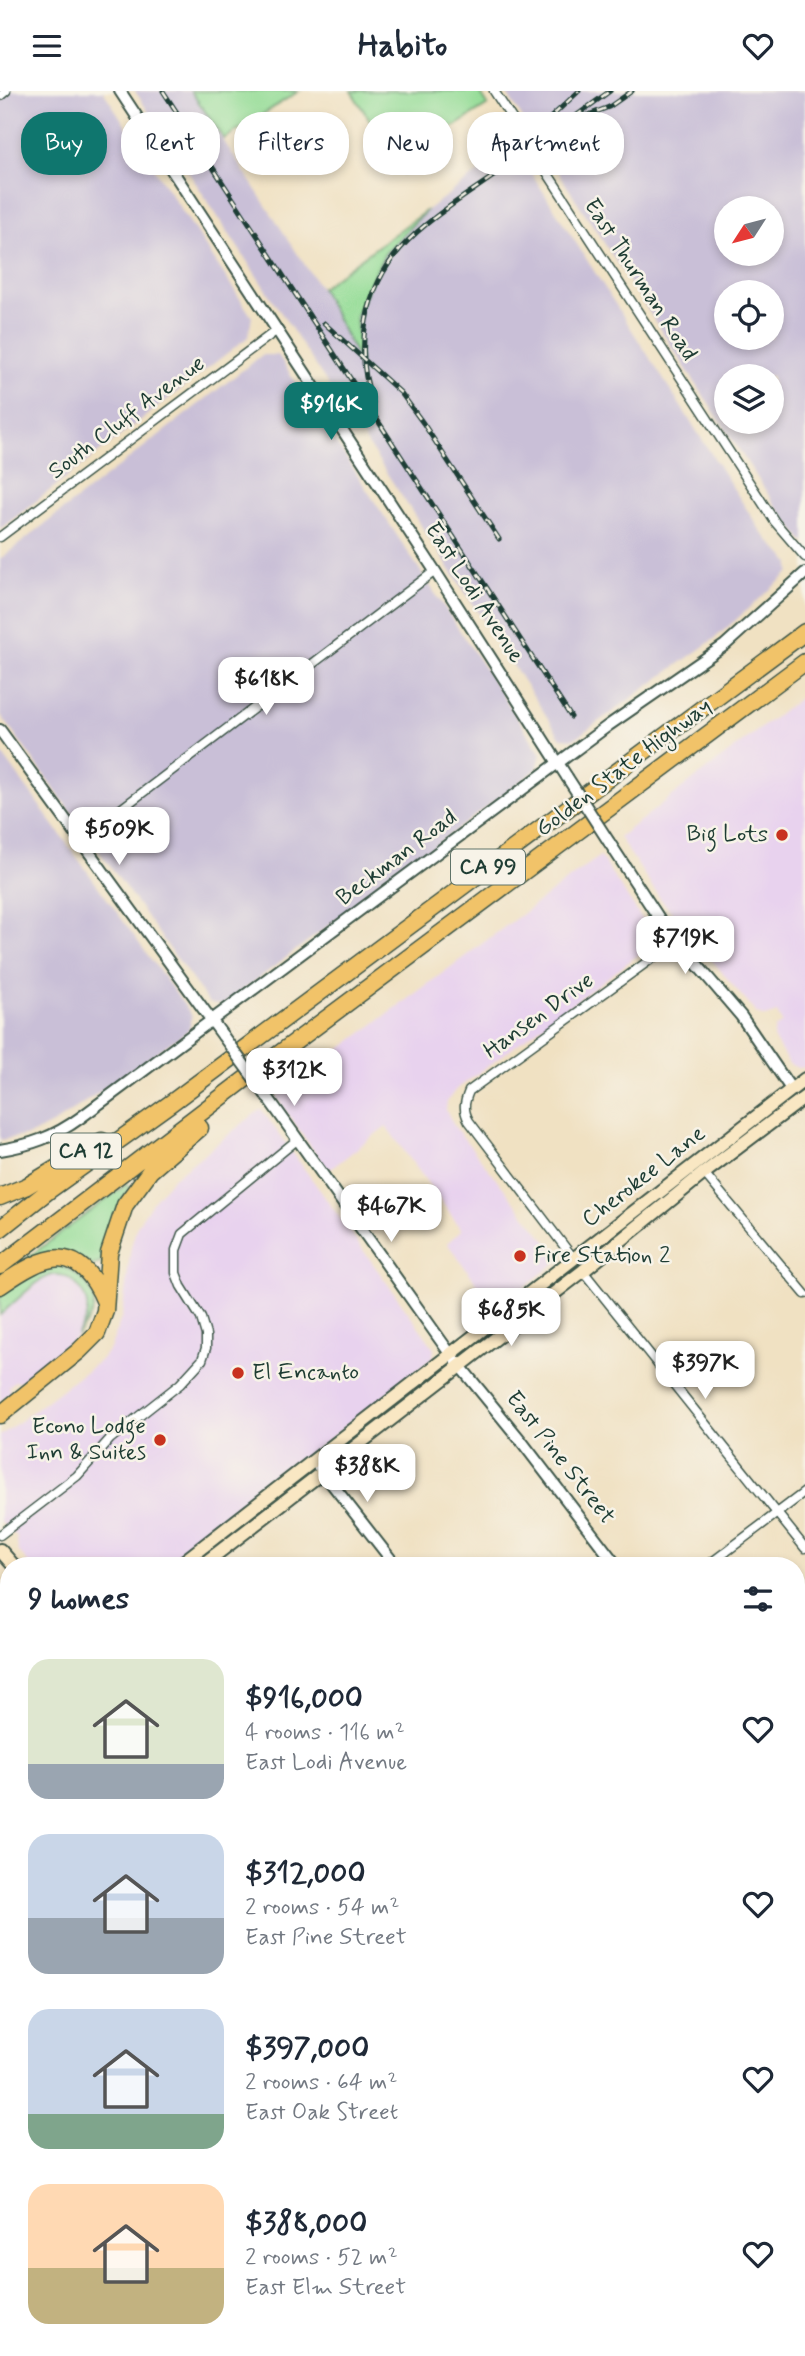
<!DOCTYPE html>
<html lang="en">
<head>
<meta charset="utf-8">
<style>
  :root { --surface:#fff; --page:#f6f6f7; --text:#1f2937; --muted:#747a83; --accent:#0f766e }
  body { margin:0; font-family:Mynerve,sans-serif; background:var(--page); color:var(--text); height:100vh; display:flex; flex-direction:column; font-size:26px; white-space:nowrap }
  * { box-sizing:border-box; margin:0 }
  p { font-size:23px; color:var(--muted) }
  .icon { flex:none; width:38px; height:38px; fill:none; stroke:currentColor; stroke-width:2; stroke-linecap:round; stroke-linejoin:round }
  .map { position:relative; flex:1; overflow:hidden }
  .sheet { position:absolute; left:0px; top:1466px; width:805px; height:800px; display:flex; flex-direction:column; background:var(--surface); border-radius:28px 28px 0 0; box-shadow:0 4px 10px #0003 }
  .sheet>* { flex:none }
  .banner { position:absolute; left:21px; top:21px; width:763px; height:63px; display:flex; gap:14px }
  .needle { width:46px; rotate:234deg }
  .buttons { position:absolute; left:714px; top:105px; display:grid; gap:14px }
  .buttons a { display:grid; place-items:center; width:70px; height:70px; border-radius:50%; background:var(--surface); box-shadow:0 4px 10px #0003; font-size:35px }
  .price { position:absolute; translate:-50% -60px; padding:0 16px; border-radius:14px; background:#fff; color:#222; font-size:23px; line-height:46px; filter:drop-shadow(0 2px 4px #0008) }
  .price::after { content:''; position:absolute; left:50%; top:42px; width:21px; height:16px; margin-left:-10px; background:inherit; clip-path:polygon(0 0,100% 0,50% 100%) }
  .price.selected { background:var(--accent); color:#fff }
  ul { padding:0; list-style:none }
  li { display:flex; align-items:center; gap:21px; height:175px; padding:0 28px }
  li span { display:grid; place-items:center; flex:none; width:196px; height:140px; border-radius:21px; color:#555 }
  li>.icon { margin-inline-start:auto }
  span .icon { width:84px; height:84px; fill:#fffc; stroke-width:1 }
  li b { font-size:30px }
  h2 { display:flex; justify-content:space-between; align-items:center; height:84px; padding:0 28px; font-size:30px }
  .chip { padding:0 24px; border-radius:28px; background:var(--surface); box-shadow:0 4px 10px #0003; font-size:24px; line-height:63px }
  .chip.selected { background:var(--accent); color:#fff }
  header { display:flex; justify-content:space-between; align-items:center; height:91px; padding:0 28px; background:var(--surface); font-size:32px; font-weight:700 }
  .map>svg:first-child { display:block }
  .built { fill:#e8d2ee }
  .industrial { fill:#c9bfd7; fill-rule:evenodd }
  .green { fill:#96dd98; stroke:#5a8d66; stroke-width:2 }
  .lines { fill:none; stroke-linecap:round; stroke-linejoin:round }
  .minor-casing { stroke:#3e5649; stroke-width:11 }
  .tertiary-casing { stroke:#3e5649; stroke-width:14 }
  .secondary-casing { stroke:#3e5649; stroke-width:16 }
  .motorway-casing { stroke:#3e5649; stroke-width:19 }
  .minor { stroke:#fff; stroke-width:8 }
  .tertiary { stroke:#fff; stroke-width:10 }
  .secondary { stroke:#f9e7c3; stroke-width:12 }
  .motorway { stroke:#f1c369; stroke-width:16 }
  .rail-casing { stroke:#1f3d34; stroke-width:5 }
  .rail { stroke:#f7f3e8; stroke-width:2.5; stroke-dasharray:8; stroke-linecap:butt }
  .tertiary-bridge-casing { stroke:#3e5649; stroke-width:14; stroke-linecap:butt }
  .tertiary-bridge { stroke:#fff; stroke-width:10 }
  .poi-dot { fill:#c8321e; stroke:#f7f3e8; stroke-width:2.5 }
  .labels { text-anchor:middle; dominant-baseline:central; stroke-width:5; stroke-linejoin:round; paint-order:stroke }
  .shield { fill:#f7f3e8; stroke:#60746a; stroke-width:2 }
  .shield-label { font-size:21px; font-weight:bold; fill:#1f3d34 }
  .street-label { font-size:23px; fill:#1f3d34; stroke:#f7f3e8 }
  .poi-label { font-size:23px; fill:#1f3d34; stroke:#f7f3e8; text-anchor:end }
</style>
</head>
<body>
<header><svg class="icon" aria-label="menu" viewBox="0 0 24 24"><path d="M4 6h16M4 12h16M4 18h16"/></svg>Habito<svg class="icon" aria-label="heart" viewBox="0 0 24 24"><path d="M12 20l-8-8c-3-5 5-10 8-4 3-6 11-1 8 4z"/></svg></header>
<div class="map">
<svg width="805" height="2265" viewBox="0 0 805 2265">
  <rect width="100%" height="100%" fill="#f7f3e8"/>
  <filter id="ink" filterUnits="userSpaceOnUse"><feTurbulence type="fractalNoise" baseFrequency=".0143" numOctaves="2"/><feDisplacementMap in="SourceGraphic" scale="14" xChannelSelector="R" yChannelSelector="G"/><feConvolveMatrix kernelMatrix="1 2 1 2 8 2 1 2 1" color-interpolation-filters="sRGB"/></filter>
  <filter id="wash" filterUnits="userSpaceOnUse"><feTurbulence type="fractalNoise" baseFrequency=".00686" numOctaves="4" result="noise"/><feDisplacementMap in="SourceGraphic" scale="28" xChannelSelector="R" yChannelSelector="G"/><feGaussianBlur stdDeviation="1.57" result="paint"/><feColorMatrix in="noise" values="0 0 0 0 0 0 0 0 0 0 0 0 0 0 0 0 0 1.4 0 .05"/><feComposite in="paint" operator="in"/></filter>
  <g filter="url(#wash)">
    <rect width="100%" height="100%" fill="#f0e1c2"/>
    <!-- built -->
    <path class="built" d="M805 603V976L798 977 789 973 773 947 775 937 782 932 777 922 765 926 757 923 659 806 619 746Z
      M600 765 652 843 653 848 649 856 457 998 447 1010 446 1019 454 1035 558 1165V1170L496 1218 447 1152 462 1139 386 1035 328 1080 276 1006Z
      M261 1018 434 1257 433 1267 167 1475H31L18 1460 17 1446 0 1430V1345L98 1271 110 1258 122 1225 131 1156 137 1135 151 1113 171 1089Z
      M53 1184 64 1185 74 1192 83 1203 87 1215 85 1230 77 1245 25 1290H15L9 1295 11 1302 0 1311V1224L43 1188Z"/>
    <!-- industrial -->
    <path class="industrial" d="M0 0H103L252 226 248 246 0 438Z
      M135 0H191L320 197 359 270 356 225 369 194 385 162 427 119 514 55 762 442 790 472V481L714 548 574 648 561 647Z
      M505 0H805V452L777 417ZM726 117H772V163H726ZM726 201H772V247H726ZM772 285V331H726V285Z
      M262 264H278L541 663 537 678 223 914 209 912 0 623V468Z
      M0 660 192 925 189 939 56 1031 31 1044 0 1049Z
      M0 1492 9 1502V1591L0 1597Z"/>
    <!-- green -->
    <path class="green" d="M191 0H299L224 48Z
      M351 0H479L488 14 414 61 404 83Z
      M427 119 385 162 369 194 356 225 360 272 321 197Z
      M127 1093 130 1097C112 1124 106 1140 101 1172L91 1175 84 1169 16 1179 15 1176Z
      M61 1175C81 1183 103 1203 90 1226 86 1233 81 1239 77 1245 82 1235 89 1225 87 1214 85 1199 69 1181 53 1184 37 1187 12 1214 0 1224V1205C20 1190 35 1176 61 1175Z
      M802 2048 805 2053V2201L796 2207V2052Z
      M45 2258H84L89 2265H35Z
      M107 2258H297L296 2259 299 2265H111Z"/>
  </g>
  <g filter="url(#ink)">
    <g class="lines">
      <!-- minor casing -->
      <g class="minor-casing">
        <path id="minor" d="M494 0 775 431 805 466
          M0 5 6 0
          M0 446 277 239
          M80 749 435 480
          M704 1082 805 1203
          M574 1168 469 1030C463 1019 464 1012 469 1000L676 850
          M583 1180 805 1457
          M0 1444 77 1385 110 1348 180 1293 202 1269 206 1257V1244L201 1227 181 1195 176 1182V1159L182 1143 298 1048
          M707 1475 805 1401
          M796 1684 805 1677
          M0 2212 9 2214
          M641 2258 646 2265
          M744 2258 749 2265
          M17 2265 24 2258
          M436 2265 449 2258"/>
      </g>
      <!-- tertiary casing -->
      <g class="tertiary-casing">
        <path id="tertiary" d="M120 0 435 480 567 686
          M0 639 223 945
          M609 751 664 835 741 925 791 998
          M266 1004 451 1264 522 1351 617 1475
          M0 1059C31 1054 54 1046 80 1027L609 634 725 554 805 482
          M314 1370 396 1475
          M0 1708 9 1718
          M796 1712 805 1724
          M796 2016 805 2030
          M796 2222 805 2217
          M468 2258 475 2265
          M728 2265 740 2258"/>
      </g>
      <!-- secondary casing -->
      <g class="secondary-casing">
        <path id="secondary" d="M0 1459 14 1475
          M178 1475 805 988
          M201 1475 583 1180 704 1082 805 1006
          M0 1615 9 1608
          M0 1636 9 1628"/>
      </g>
      <!-- motorway casing -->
      <g class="motorway-casing">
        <path id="motorway" d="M0 1106 27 1095 102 1050
          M0 1138 48 1100 171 1012 805 541
          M0 1175 244 989 805 571
          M0 1195C46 1163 78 1148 105 1211
          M0 1324 79 1260 97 1242 105 1220 109 1162 125 1114 150 1080 200 1037"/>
      </g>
      <!-- minor -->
      <use href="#minor" class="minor"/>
      <!-- tertiary -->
      <use href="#tertiary" class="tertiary"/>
      <!-- secondary -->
      <use href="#secondary" class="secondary"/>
      <!-- motorway -->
      <use href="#motorway" class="motorway"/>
      <!-- rail casing -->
      <g class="rail-casing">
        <path id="rail" d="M163 0 571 626
          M583 26 609 16 632 0
          M519 56 579 0
          M324 232 401 302 423 332 499 448
          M373 312C354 260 364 198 401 157 429 126 469 103 502 79 538 53 574 26 610 0"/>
      </g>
      <!-- rail -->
      <use href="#rail" class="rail"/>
      <!-- tertiary-bridge casing -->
      <g class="tertiary-bridge-casing">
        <path id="tertiary-bridge" d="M567 686 609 751
          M223 945 266 1004"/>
      </g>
      <!-- tertiary-bridge -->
      <use href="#tertiary-bridge" class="tertiary-bridge"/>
    </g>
  </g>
  <!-- markers -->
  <g class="poi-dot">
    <circle cx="782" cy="744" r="7"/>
    <circle cx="520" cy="1165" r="7"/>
    <circle cx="238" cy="1282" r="7"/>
    <circle cx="160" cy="1349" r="7"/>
  </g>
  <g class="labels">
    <!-- shield labels -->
    <g class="shield">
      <rect x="451" y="758.5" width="74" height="35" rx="5"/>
      <rect x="51" y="1042.5" width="70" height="35" rx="5"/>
    </g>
    <g class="shield-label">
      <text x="488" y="776">CA 99</text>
      <text x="86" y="1060">CA 12</text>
    </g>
    <!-- street labels -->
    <g class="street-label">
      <text transform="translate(640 189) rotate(57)">East Thurman Road</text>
      <text transform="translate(127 327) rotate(-37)">South Cluff Avenue</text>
      <text transform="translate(474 502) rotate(57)">East Lodi Avenue</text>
      <text transform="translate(624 677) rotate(-37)">Golden State Highway</text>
      <text transform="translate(397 767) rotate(-37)">Beckman Road</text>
      <text transform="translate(539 925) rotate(-36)">Hansen Drive</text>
      <text transform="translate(644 1086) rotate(-38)">Cherokee Lane</text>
      <text transform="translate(560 1367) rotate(52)">East Pine Street</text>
    </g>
    <!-- poi labels -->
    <g class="poi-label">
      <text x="768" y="744">Big Lots</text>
      <text x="534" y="1165" text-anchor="start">Fire Station 2</text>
      <text x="252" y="1282" text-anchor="start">El Encanto</text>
      <text x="146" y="1336">Econo Lodge<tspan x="146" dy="26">Inn &amp; Suites</tspan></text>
    </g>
  </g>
</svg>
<div class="buttons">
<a><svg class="needle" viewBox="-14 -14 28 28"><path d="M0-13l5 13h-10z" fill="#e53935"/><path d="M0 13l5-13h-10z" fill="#747a83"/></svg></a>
<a><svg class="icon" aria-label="locate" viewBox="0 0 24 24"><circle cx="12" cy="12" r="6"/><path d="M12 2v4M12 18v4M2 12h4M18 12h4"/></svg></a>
<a><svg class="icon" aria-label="layers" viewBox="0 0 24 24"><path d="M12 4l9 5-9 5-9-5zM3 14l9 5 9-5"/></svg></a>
</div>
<b class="price selected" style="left:331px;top:351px">$916K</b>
<b class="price" style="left:266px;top:626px">$618K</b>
<b class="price" style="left:119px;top:776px">$509K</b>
<b class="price" style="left:685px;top:885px">$719K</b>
<b class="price" style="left:294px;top:1017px">$312K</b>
<b class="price" style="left:391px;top:1153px">$467K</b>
<b class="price" style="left:511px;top:1257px">$685K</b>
<b class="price" style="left:705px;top:1310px">$397K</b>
<b class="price" style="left:367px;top:1413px">$388K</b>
<div class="banner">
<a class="chip selected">Buy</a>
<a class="chip">Rent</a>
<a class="chip">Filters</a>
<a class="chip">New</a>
<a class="chip">Apartment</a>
</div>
<section class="sheet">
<h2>9 homes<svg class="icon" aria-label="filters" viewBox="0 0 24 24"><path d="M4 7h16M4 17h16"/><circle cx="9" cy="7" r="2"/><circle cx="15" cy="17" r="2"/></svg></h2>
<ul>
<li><span style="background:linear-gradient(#dfe7d0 75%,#9aa5b1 0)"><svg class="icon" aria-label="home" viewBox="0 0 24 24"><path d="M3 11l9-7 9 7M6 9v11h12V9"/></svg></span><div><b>$916,000</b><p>4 rooms · 116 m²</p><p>East Lodi Avenue</p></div><svg class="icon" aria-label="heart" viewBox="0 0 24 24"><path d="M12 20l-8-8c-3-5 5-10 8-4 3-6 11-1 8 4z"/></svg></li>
<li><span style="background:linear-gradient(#c9d6e8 60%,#9aa5b1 0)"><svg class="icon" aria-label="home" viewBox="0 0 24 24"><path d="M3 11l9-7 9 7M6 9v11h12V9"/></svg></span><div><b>$312,000</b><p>2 rooms · 54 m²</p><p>East Pine Street</p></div><svg class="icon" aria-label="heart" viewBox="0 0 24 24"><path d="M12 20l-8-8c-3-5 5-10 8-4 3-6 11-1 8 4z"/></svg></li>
<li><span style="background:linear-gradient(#c9d6e8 75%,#7fa58c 0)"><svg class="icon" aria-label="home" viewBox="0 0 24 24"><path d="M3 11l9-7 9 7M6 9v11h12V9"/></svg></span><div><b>$397,000</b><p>2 rooms · 64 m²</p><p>East Oak Street</p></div><svg class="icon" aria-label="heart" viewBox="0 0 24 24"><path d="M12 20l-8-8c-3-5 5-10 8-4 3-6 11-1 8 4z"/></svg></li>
<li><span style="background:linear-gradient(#ffd9b3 60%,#c2b280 0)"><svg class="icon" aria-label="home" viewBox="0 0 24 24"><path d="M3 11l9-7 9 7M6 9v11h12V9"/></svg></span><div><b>$388,000</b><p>2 rooms · 52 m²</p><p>East Elm Street</p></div><svg class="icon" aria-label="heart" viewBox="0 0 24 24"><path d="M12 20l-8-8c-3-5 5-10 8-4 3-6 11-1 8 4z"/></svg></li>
</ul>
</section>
</div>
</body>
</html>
